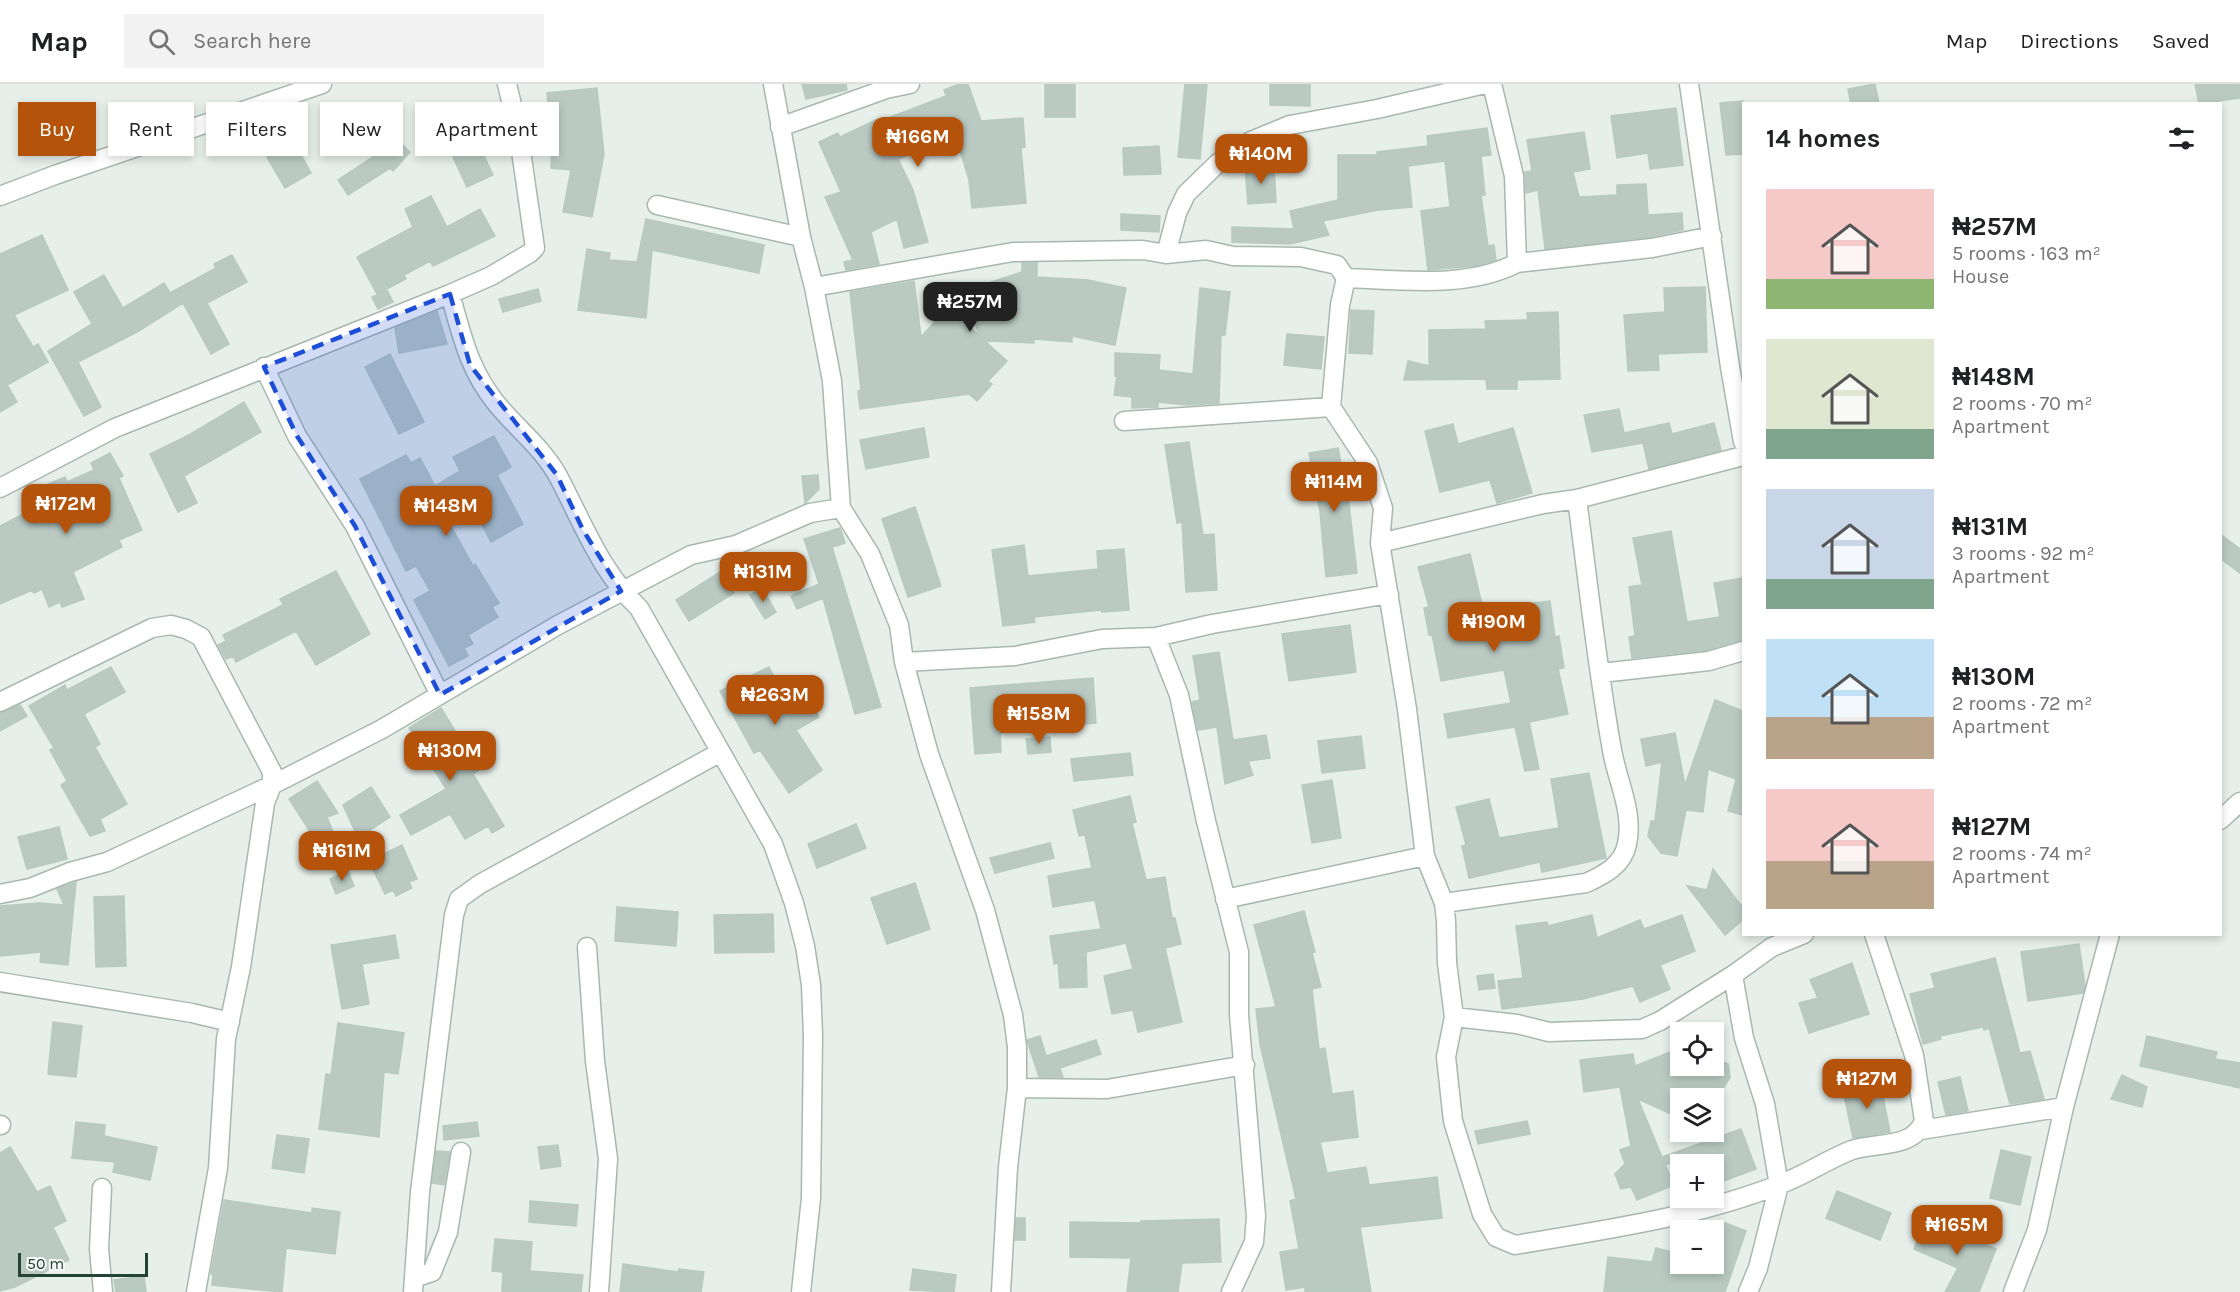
<!DOCTYPE html>
<html lang="en">
<head>
<meta charset="utf-8">
<style>
  :root { --surface:#fff; --page:#f2f2f2; --text:#202124; --muted:#757577; --line:#e0e0e0; --accent:#b45309 }
  body { margin:0; font-family:Karla,sans-serif; background:var(--page); color:var(--text); height:100vh; display:flex; flex-direction:column; font-size:22px; white-space:nowrap }
  * { box-sizing:border-box; margin:0 }
  p { font-size:20px; color:var(--muted) }
  .icon { flex:none; width:33px; height:33px; fill:none; stroke:currentColor; stroke-width:2; stroke-linecap:round; stroke-linejoin:round }
  .map { position:relative; flex:1; overflow:hidden }
  .details { position:absolute; left:1742px; top:18px; width:480px; height:834px; display:flex; flex-direction:column; background:var(--surface); border-radius:0px; box-shadow:0 3px 9px #0003 }
  .details>* { flex:none }
  .banner { position:absolute; left:18px; top:18px; width:570px; height:54px; display:flex; gap:12px }
  .tools { position:absolute; left:1670px; top:938px; display:grid; gap:12px }
  .tools a { display:grid; place-items:center; width:54px; height:54px; border-radius:0px; background:var(--surface); box-shadow:0 3px 9px #0003; font-size:30px }
  .scale { position:absolute; left:18px; bottom:15px; width:130px; box-sizing:border-box; padding-left:6px; border:3px solid #234339; border-top:0; font-size:16px; line-height:21px; white-space:nowrap; color:#234339; -webkit-text-stroke:4px #f7fbf9; paint-order:stroke }
  .price { position:absolute; translate:-50% -51px; padding:0 14px; border-radius:12px; background:var(--accent); color:#fff; font-size:20px; line-height:39px; filter:drop-shadow(0 2px 3px #0008) }
  .price::after { content:''; position:absolute; left:50%; top:36px; width:18px; height:14px; margin-left:-9px; background:inherit; clip-path:polygon(0 0,100% 0,50% 100%) }
  .price.on { background:#222; color:#fff }
  ul { padding:0; list-style:none }
  li { display:flex; align-items:center; gap:18px; height:150px; padding:0 24px }
  li span { display:grid; place-items:center; flex:none; width:168px; height:120px; border-radius:0px; color:#555 }
  li>.icon { margin-inline-start:auto }
  span .icon { width:72px; height:72px; fill:#fffc; stroke-width:1 }
  li b { font-size:26px }
  h2 { display:flex; justify-content:space-between; align-items:center; height:72px; padding:0 24px; font-size:26px }
  .tag { padding:0 21px; border-radius:0px; background:var(--surface); box-shadow:0 3px 9px #0003; font-size:21px; line-height:54px }
  .tag.on { background:var(--accent); color:#fff }
  header { display:flex; align-items:center; gap:36px; box-sizing:border-box; height:84px; padding:0 30px; background:var(--surface); border-bottom:2px solid var(--line) }
  header strong { font-size:28px }
  nav { display:flex; gap:33px; margin-inline-start:auto; font-size:21px }
  .search { width:420px; height:54px; background:var(--page); display:flex; align-items:center; gap:15px; box-sizing:border-box; padding:0 21px; border-radius:0px; color:var(--muted); font-size:22px }
  .map>svg:first-child { display:block }
  .building { fill:#bacac3; stroke:#b7c9c1; stroke-width:1.5 }
  .lines { fill:none; stroke-linecap:round; stroke-linejoin:round }
  .minor-casing { stroke:#a8b8b1; stroke-width:21 }
  .minor { stroke:#fff; stroke-width:18 }
  .marked { fill:#1d4ed8; fill-opacity:0.2; stroke:#1d4ed8; stroke-width:4.5; stroke-dasharray:12 8; stroke-linejoin:round }
</style>
</head>
<body>
<header>
<strong>Map</strong>
<div class="search"><svg class="icon" aria-label="search" viewBox="0 0 24 24"><circle cx="10" cy="10" r="6"/><path d="M15 15l6 6"/></svg>Search here</div>
<nav><a>Map</a><a>Directions</a><a>Saved</a></nav>
</header>
<div class="map">
<svg width="2240" height="1208" viewBox="0 0 2240 1208">
  <rect width="100%" height="100%" fill="#e6efea"/>
  <!-- building -->
  <path class="building" d="M802 0H846L847 6 806 15Z
    M959 0H968L981 37 1023 34 1025 63 1021 64 1026 119 972 124 969 96 956 53 898 75 913 106 928 158 904 164 897 135 871 148 879 180 846 186 844 178 853 176 825 113 841 108 819 58 838 49 840 53 878 35 880 37 946 12 944 6Z
    M1045 0H1075V33H1045Z
    M1185 0H1207L1200 75 1178 73Z
    M1270 0H1310V22L1270 21Z
    M1875 0 1879 20H1851L1848 5Z
    M2195 0H2240V14L2199 20Z
    M597 4 604 70 592 133 563 128 571 86 551 84 552 62 547 9Z
    M1743 17V70L1726 71 1720 19Z
    M451 23 465 40 438 65 423 48Z
    M1676 24 1683 81 1650 85 1648 69 1617 74 1611 32Z
    M367 27 410 68 393 87 390 84 348 111 338 96 376 71 350 46Z
    M1487 44 1491 71 1481 72 1485 111H1481L1488 162 1494 161 1496 176 1475 182 1428 186 1421 127 1450 123 1445 77 1408 82 1412 123 1378 126 1323 137 1329 151 1290 160 1232 158V143L1294 145 1290 127 1338 116V71H1377V68L1428 62 1427 52Z
    M1584 48 1590 85 1573 88 1579 113 1617 111V101L1646 100 1648 131 1682 129 1683 146 1650 153 1545 165 1538 106 1526 109 1525 88 1532 87 1527 56Z
    M294 58 311 89 285 104 267 73Z
    M479 61 493 91 467 103 453 73Z
    M1159 62 1161 90 1124 91 1123 64Z
    M1274 82 1276 118 1248 120 1245 84Z
    M431 112 447 143 480 125 495 152 433 182 430 177 404 191 406 195 377 210 357 173 413 143 405 125Z
    M1121 130 1160 132 1159 148 1121 146Z
    M646 135 764 161 759 189 652 166 646 234 578 226 587 165 610 169 609 176 637 178Z
    M42 151 68 206 14 231 33 263 38 260 48 278 7 301 17 318 0 328V170Z
    M232 171 247 198 207 219 229 260 211 270 183 219 137 248 78 278 101 323 84 332 48 267 92 240 74 208 104 191 123 224 164 199 170 209 216 184 214 180Z
    M1022 179H1037V193L1088 196 1126 204 1115 261 1072 252V258L1034 255V259L985 257 1007 277 988 297 992 300 977 317 969 310 860 325 858 307 861 306 850 208 914 197 921 253 948 223 979 251 964 207 1022 188Z
    M1705 203 1707 268 1658 270 1659 286 1628 287 1624 231 1665 228 1664 204Z
    M1200 204 1230 208 1225 251H1221L1219 319 1187 321 1158 318V323L1132 324V313L1114 311 1117 292H1115V269L1160 271 1159 286 1193 290Z
    M538 205 541 217 503 228 499 215Z
    M387 206 393 218 378 225 372 213Z
    M1351 226 1374 227 1372 270 1349 269Z
    M437 227 447 260 399 269 395 244Z
    M1558 228 1560 295 1517 296V305H1487L1486 295 1404 296 1408 277 1429 282V246L1486 245 1485 237 1528 236 1527 229Z
    M1287 250 1324 253 1321 285 1284 281Z
    M390 270 424 338 399 350 365 283Z
    M244 318 261 348 184 392 197 419 178 428 150 370 189 351Z
    M1619 325 1624 349 1669 339 1672 350 1714 339 1721 366 1649 385 1643 359 1592 368 1584 331Z
    M1453 340 1458 360 1513 344 1532 409 1497 419 1490 396 1440 408 1425 347Z
    M924 344 929 373 866 385 860 356Z
    M494 352 511 383 497 391 523 440 491 458 470 418 445 431 473 482 475 480 499 519 492 523 498 533 468 551 473 560 464 564 468 572 449 582 414 516 430 507 416 482 406 487 360 395 406 371 411 379 420 374 435 402 460 387 453 373Z
    M1189 358 1203 451 1214 450 1217 506 1186 508 1182 438 1177 439 1165 361Z
    M1338 364 1349 421 1357 489 1326 493 1320 428 1309 369Z
    M110 369 123 392 119 394 142 446 119 456 122 463 73 488 84 515 62 523 60 518 49 523 42 505 34 509 32 506 0 520V442L52 415 46 401 65 393 67 398 94 386 91 379Z
    M818 391 819 405 805 419 802 392Z
    M915 423 941 502 908 513 882 435Z
    M840 444 845 459 832 463 881 623 855 630 823 514 797 525 791 512 819 500 804 455Z
    M1671 447 1687 538 1720 533 1714 499 1743 494V556L1707 566 1632 574 1629 553 1635 552 1629 503 1642 501 1633 454Z
    M2220 450 2240 465V489L2220 474Z
    M1024 461 1028 492 1098 485 1097 467 1124 465 1129 526 1102 528 1101 526 1034 533 1035 538 1003 542 992 466Z
    M1470 470 1483 525 1550 517 1555 553 1559 552 1564 584 1558 585 1568 630 1529 638 1539 685 1525 687 1515 643 1448 654 1444 630 1511 619 1504 586 1441 597 1432 550 1429 551 1424 524 1429 523 1418 483Z
    M336 487 370 550 316 581 296 547 236 578 233 572 226 575 218 561 226 557 223 551 283 521 280 515Z
    M720 488 734 509 689 537 676 516Z
    M762 504 776 528 765 535 750 511Z
    M1350 541 1356 588 1289 597 1282 550Z
    M1219 568 1233 656 1266 651 1270 674 1248 677 1253 691 1225 700 1217 643 1198 646 1192 618 1200 616 1193 572Z
    M111 583 125 608 84 630 100 660 95 663 127 720 100 735 105 747 90 752 61 701 67 697 50 666 54 664 29 622 65 601 67 606Z
    M769 583 785 615 803 605 819 633 796 646 822 686 789 709 760 666 754 669 720 607Z
    M1093 594 1096 639 1072 641 1070 610 1033 617 1037 644 1000 649 1001 668 975 670 970 604Z
    M1715 616 1743 627V731L1728 727 1736 695 1708 685 1703 728 1686 726 1677 772 1661 769 1648 752 1651 737H1655L1662 678 1646 682 1641 655 1675 649 1685 701Z
    M20 621 27 632 0 647V629Z
    M441 624 479 686 473 690 504 742 492 749 488 742 465 755 450 730 411 751 400 731 446 705 409 644Z
    M1361 652 1365 684 1322 689 1318 657Z
    M1050 653 1051 668 1028 670 1026 655Z
    M1130 669 1133 691 1074 697 1071 675Z
    M1589 689 1606 774 1542 788 1540 778 1469 794 1462 762 1466 761 1456 723 1489 715 1499 754 1559 744 1551 695Z
    M1332 696 1341 754 1312 759 1302 701Z
    M317 697 338 729 327 733 340 766 327 774 289 715Z
    M371 703 390 733 358 754 343 721Z
    M1130 712 1136 738 1132 739 1146 796 1165 793 1172 834H1175L1181 860 1165 864 1182 938 1138 948 1133 926 1112 930 1104 892 1133 885 1126 859 1086 868 1087 903 1060 904 1058 879 1054 880 1050 852 1101 845 1095 816 1053 823 1048 792 1092 784 1085 751 1079 752 1073 726Z
    M856 740 866 764 817 784 808 760Z
    M59 743 67 775 27 785 18 753Z
    M1050 759 1054 774 995 789 990 774Z
    M402 761 417 795 409 798 412 804 396 812 393 806 385 810 369 777Z
    M1713 785 1743 824V836L1725 851 1687 802 1707 806Z
    M348 787 354 802 336 810 330 795Z
    M76 798 68 881 40 878 41 868 0 872V822L39 819 64 821 57 805Z
    M915 799 930 845 887 860 871 814Z
    M124 812 126 882 96 883 94 813Z
    M617 823 678 828 676 862 615 857Z
    M1304 827 1315 868 1312 869 1321 903 1312 905 1319 965 1325 964 1332 1010 1353 1007 1358 1053 1320 1058 1327 1089 1366 1083 1369 1101 1437 1093 1442 1134 1360 1143 1371 1208H1305V1203L1286 1206 1280 1168 1299 1165 1290 1117 1296 1115 1260 960 1256 925 1276 923 1254 841Z
    M773 830 774 868 715 869 714 831Z
    M1592 831 1597 854 1640 836 1644 845 1682 831 1695 867 1660 881 1670 905 1640 918 1633 902 1583 915 1502 925 1498 897 1523 894 1516 842 1547 838 1548 842Z
    M395 851 399 874 362 880 369 920 342 925 331 861Z
    M2079 860 2085 902 2083 909 2028 917 2021 868Z
    M1995 874 2020 969 2030 967 2044 1015 2010 1020 1989 944 1984 946 1983 943 1940 952 1941 955 1923 960 1910 910 1935 904 1931 890Z
    M1852 879 1869 930 1809 949 1799 919 1818 914 1810 896Z
    M1493 890 1495 904 1479 906 1477 892Z
    M53 938 82 942 76 993 48 990Z
    M338 939 404 949 398 990 384 988 379 1053 319 1045 326 990 331 991Z
    M1040 952 1046 972 1096 956 1101 970 1060 984 1063 993H1039L1027 956Z
    M2147 952 2217 968 2215 975 2240 979V1004L2140 982Z
    M1680 964V981H1713V973L1728 980 1730 993 1718 1014H1680V1034L1638 1015 1662 1073 1741 1045 1756 1085 1713 1101V1080H1665L1674 1101 1637 1116 1631 1103 1621 1105 1615 1090 1625 1080 1620 1066 1631 1062 1620 1003 1584 1008 1580 976 1633 970 1635 982Z
    M2122 991 2147 1003 2142 1023 2111 1015Z
    M1960 993 1968 1027 1946 1031 1938 998Z
    M1880 998 1890 1048 1853 1054 1843 1006Z
    M1527 1037 1530 1050 1478 1060 1475 1047Z
    M76 1038 105 1041 104 1052 157 1063 150 1096 113 1088 115 1078 72 1074Z
    M477 1038 479 1052 444 1056 443 1042Z
    M277 1051 309 1055 304 1089 272 1084Z
    M558 1061 561 1082 541 1085 538 1063Z
    M10 1063 37 1108 50 1102 66 1137 53 1143 69 1176 15 1203 0 1207V1069Z
    M2001 1066 2031 1073 2020 1121 1990 1114Z
    M436 1067 450 1068 444 1101 432 1099Z
    M1837 1107 1891 1129 1880 1156 1826 1134Z
    M224 1116 312 1129V1124L340 1128 335 1170 286 1164 282 1208 212 1201 213 1190H211Z
    M530 1117 578 1121 576 1142 529 1138Z
    M1016 1134H1025V1156H1015Z
    M1219 1135 1221 1178 1182 1179 1178 1208H1127L1131 1174 1070 1173V1138L1141 1139V1137Z
    M1926 1136 1996 1165 1979 1208H1945L1958 1184 1914 1165Z
    M1720 1137 1746 1147 1725 1208H1604L1608 1173 1652 1178 1656 1164 1680 1170V1179H1713V1156Z
    M495 1155 532 1158 530 1187 583 1191 581 1208H502L503 1188 492 1187Z
    M623 1180 678 1188 679 1185 704 1188 701 1208H620Z
    M913 1185 956 1191 954 1208 910 1206Z
    M144 1192 146 1208H116L114 1196Z"/>
  <g class="lines">
    <!-- minor casing -->
    <g class="minor-casing">
      <path id="minor" d="M773 0 801 153 814 203 832 297 841 424 870 470 899 541 904 578 929 670 985 826 1013 931 1017 963V1004L1008 1083 1001 1208
        M1492 0 1514 92 1517 179
        M1689 0 1730 283 1743 358
        M780 43 886 5 910 0
        M0 112 55 91 322 0
        M657 121 801 153
        M1166 170 1177 129 1186 110 1218 79 1251 57 1290 41 1377 25 1485 0
        M1346 194 1340 221 1331 323 1368 379 1383 424 1380 459 1407 625 1425 772 1444 819 1446 837 1447 879 1454 933 1446 973 1453 1037 1482 1130 1496 1153 1515 1161C1603 1146 1693 1134 1778 1101 1804 1092 1826 1076 1852 1066 1877 1058 1913 1065 1924 1037L1914 971 1874 850
        M814 203 1013 168 1143 166 1166 170 1206 166 1233 172 1301 173 1337 181 1346 194C1401 196 1467 205 1517 179L1652 164 1712 152
        M450 210C462 251 468 284 496 319 516 344 542 363 558 392 583 439 600 487 639 524L773 760 794 819 805 862 811 901 813 951 811 1114 801 1208
        M264 283 297 352 355 442 440 611
        M1124 337 1331 323
        M0 404 115 344 450 210 491 192 530 169 535 164 518 46 507 0
        M1380 459 1543 420 1577 415 1743 372
        M1156 553 1179 611 1206 737 1239 868V931L1256 1132 1254 1158 1231 1208
        M904 578 1015 572 1102 555 1156 553 1212 540 1389 510
        M1601 589 1709 577 1743 567
        M0 618 152 544 171 541 186 545 201 553 272 688V701L265 719 241 883 226 955 218 1084 196 1208
        M2220 736 2240 718
        M0 810 30 804 70 788 107 778 272 701 382 645 558 541 691 471 736 461 810 429 841 424
        M1225 815 1425 772
        M1444 819 1586 799C1604 791 1623 781 1627 760 1634 727 1617 697 1612 666 1597 583 1588 498 1577 415
        M587 863 595 977 608 1075 599 1208
        M1733 891 1744 954 1765 1020 1779 1101 1758 1184 1748 1208
        M0 898 192 929 230 938
        M1454 933 1517 940 1549 948 1642 945 1660 937 1733 891 1772 863 1804 850
        M1017 1004 1107 1005 1245 981
        M0 1041H1
        M1921 1046 2064 1023
        M102 1104 99 1165 103 1208
        M414 1194 432 1188 448 1148 461 1068
        M413 1208 420 1108 454 831 459 815 480 800 719 669
        M2013 1208 2037 1146 2064 1023 2110 850"/>
    </g>
    <!-- minor -->
    <use href="#minor" class="minor"/>
  </g>
  <!-- marked area -->
  <path class="marked" d="M450 210 470 281 557 391 583 446 621 507 440 611 355 442 297 352 264 283Z"/>
</svg>
<div class="tools">
<a><svg class="icon" aria-label="locate" viewBox="0 0 24 24"><circle cx="12" cy="12" r="6"/><path d="M12 2v4M12 18v4M2 12h4M18 12h4"/></svg></a>
<a><svg class="icon" aria-label="layers" viewBox="0 0 24 24"><path d="M12 4l9 5-9 5-9-5zM3 14l9 5 9-5"/></svg></a>
<a>+</a>
<a>−</a>
</div>
<div class="scale">50 m</div>
<b class="price" style="left:918px;top:84px">₦166M</b>
<b class="price" style="left:1261px;top:101px">₦140M</b>
<b class="price on" style="left:970px;top:249px">₦257M</b>
<b class="price" style="left:1334px;top:429px">₦114M</b>
<b class="price" style="left:66px;top:451px">₦172M</b>
<b class="price" style="left:446px;top:453px">₦148M</b>
<b class="price" style="left:763px;top:519px">₦131M</b>
<b class="price" style="left:1494px;top:569px">₦190M</b>
<b class="price" style="left:775px;top:642px">₦263M</b>
<b class="price" style="left:1039px;top:661px">₦158M</b>
<b class="price" style="left:450px;top:698px">₦130M</b>
<b class="price" style="left:342px;top:798px">₦161M</b>
<b class="price" style="left:1867px;top:1026px">₦127M</b>
<b class="price" style="left:1957px;top:1172px">₦165M</b>
<div class="banner">
<a class="tag on">Buy</a>
<a class="tag">Rent</a>
<a class="tag">Filters</a>
<a class="tag">New</a>
<a class="tag">Apartment</a>
</div>
<section class="details">
<h2>14 homes<svg class="icon" aria-label="filters" viewBox="0 0 24 24"><path d="M4 7h16M4 17h16"/><circle cx="9" cy="7" r="2"/><circle cx="15" cy="17" r="2"/></svg></h2>
<ul>
<li><span style="background:linear-gradient(#f6c9c9 75%,#8fb573 0)"><svg class="icon" aria-label="home" viewBox="0 0 24 24"><path d="M3 11l9-7 9 7M6 9v11h12V9"/></svg></span><div><b>₦257M</b><p>5 rooms · 163 m²</p><p>House</p></div></li>
<li><span style="background:linear-gradient(#dfe7d0 75%,#7fa58c 0)"><svg class="icon" aria-label="home" viewBox="0 0 24 24"><path d="M3 11l9-7 9 7M6 9v11h12V9"/></svg></span><div><b>₦148M</b><p>2 rooms · 70 m²</p><p>Apartment</p></div></li>
<li><span style="background:linear-gradient(#c9d6e8 75%,#7fa58c 0)"><svg class="icon" aria-label="home" viewBox="0 0 24 24"><path d="M3 11l9-7 9 7M6 9v11h12V9"/></svg></span><div><b>₦131M</b><p>3 rooms · 92 m²</p><p>Apartment</p></div></li>
<li><span style="background:linear-gradient(#bfe0f5 65%,#b9a48a 0)"><svg class="icon" aria-label="home" viewBox="0 0 24 24"><path d="M3 11l9-7 9 7M6 9v11h12V9"/></svg></span><div><b>₦130M</b><p>2 rooms · 72 m²</p><p>Apartment</p></div></li>
<li><span style="background:linear-gradient(#f6c9c9 60%,#b9a48a 0)"><svg class="icon" aria-label="home" viewBox="0 0 24 24"><path d="M3 11l9-7 9 7M6 9v11h12V9"/></svg></span><div><b>₦127M</b><p>2 rooms · 74 m²</p><p>Apartment</p></div></li>
</ul>
</section>
</div>
</body>
</html>
